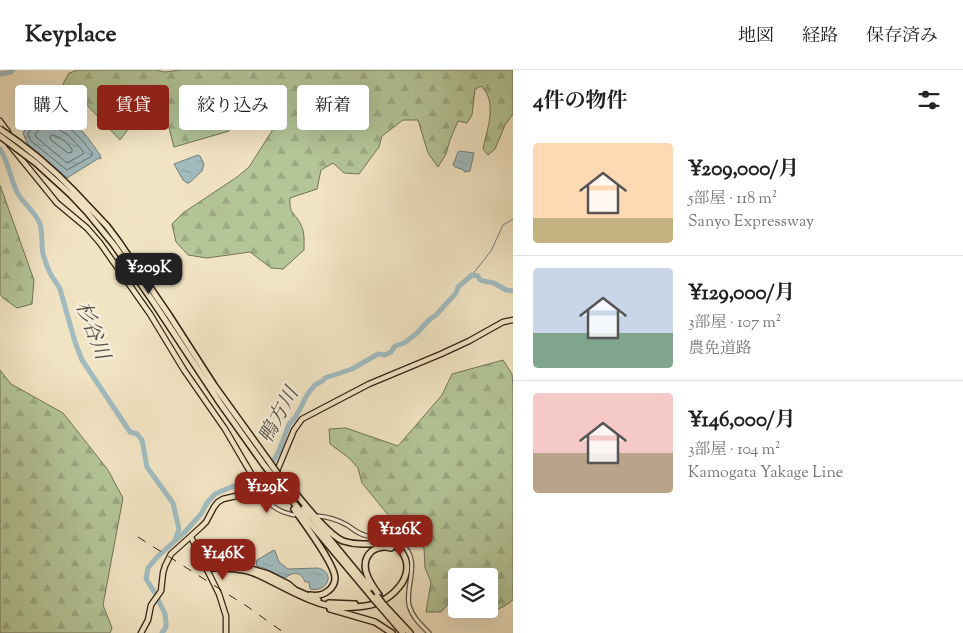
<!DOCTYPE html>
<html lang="ja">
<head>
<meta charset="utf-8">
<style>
  :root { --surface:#fff; --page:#f2f2f2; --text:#222; --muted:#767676; --line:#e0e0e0; --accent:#8f2418 }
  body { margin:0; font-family:"Sorts Mill Goudy","Noto Serif JP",serif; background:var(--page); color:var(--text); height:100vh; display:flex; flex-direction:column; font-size:19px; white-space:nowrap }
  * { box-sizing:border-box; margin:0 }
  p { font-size:16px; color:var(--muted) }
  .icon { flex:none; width:28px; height:28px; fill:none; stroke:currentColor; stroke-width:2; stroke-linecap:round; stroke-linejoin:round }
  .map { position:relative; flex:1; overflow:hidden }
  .panel { display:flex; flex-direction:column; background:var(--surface); width:450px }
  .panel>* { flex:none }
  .guide { position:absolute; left:15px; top:15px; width:422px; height:45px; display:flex; gap:10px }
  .controls { position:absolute; left:448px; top:498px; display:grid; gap:10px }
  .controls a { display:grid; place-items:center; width:50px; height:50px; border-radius:5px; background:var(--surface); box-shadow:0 5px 20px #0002; font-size:25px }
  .price { position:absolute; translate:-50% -42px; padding:0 11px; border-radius:10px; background:var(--accent); color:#fff; font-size:16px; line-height:32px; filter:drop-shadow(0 1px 2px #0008) }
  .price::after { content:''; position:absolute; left:50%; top:30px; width:15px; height:11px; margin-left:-8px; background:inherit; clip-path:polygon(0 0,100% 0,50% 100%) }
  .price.current { background:#222; color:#fff }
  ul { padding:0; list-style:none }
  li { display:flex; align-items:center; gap:15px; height:125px; padding:0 20px }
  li+li { border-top:1px solid var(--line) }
  li span { display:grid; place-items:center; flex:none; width:140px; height:100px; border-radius:5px; color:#555 }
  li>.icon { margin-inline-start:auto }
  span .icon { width:60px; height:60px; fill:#fffc; stroke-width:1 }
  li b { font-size:21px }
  h2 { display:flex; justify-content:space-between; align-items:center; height:60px; padding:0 20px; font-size:21px }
  .tag { padding:0 18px; border-radius:5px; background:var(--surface); box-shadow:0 5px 20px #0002; font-size:18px; line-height:45px }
  .tag.current { background:var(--accent); color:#fff }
  header { display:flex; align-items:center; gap:30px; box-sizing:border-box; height:70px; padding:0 25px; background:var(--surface); border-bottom:1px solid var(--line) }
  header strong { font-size:24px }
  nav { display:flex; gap:28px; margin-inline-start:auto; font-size:18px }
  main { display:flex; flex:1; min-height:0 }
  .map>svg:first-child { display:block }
  .forest { fill:url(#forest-firs); stroke:#727356 }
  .water { fill:url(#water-ripples); stroke:#747d7a }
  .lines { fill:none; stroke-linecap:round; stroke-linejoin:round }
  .shore { stroke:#696e69; stroke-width:1 }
  .stream { stroke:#747d7a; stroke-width:1 }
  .river { stroke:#a1bbbf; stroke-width:5 }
  .minor-casing { stroke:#61523f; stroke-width:5.5 }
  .major-casing { stroke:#312113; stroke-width:7 }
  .highway-casing { stroke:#312113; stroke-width:8 }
  .minor { stroke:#f6edd8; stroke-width:3 }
  .major { stroke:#f1e4c3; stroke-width:4.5 }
  .highway { stroke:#f1e4c3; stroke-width:5 }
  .rail { stroke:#312113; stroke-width:1; stroke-dasharray:9 9; stroke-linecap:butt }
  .highway-bridge-casing { stroke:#312113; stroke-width:8; stroke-linecap:butt }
  .highway-bridge { stroke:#f1e4c3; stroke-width:5 }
  .labels { text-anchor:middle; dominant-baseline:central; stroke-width:5; stroke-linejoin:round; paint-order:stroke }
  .water-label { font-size:20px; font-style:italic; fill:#534f47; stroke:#f6edd8 }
</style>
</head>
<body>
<header>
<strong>Keyplace</strong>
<nav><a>地図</a><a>経路</a><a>保存済み</a></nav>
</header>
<main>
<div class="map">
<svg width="513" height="563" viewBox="0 0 513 563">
  <defs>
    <pattern id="forest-firs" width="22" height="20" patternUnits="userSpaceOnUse" patternTransform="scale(1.25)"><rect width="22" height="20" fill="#b4c598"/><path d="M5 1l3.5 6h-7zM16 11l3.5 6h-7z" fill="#9ba982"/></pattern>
    <pattern id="water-ripples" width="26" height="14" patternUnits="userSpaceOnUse" patternTransform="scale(1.25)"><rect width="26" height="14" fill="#a1bbbf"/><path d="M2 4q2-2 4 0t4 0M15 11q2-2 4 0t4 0" fill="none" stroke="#8ba0a3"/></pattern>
  </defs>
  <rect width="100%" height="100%" fill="#f1e4c3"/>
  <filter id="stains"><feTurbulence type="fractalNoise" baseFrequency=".004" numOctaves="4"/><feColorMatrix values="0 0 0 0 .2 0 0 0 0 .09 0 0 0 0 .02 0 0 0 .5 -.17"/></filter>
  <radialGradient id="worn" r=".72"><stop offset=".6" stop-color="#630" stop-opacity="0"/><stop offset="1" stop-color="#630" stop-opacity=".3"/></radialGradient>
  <!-- forest -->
  <path class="forest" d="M78 0H156L165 2 180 0H513V44L505 55 495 79 488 85 483 79C487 59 498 32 481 16L475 19 472 45 467 53 458 51 450 70 446 84 438 97 428 83 418 50H403L382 66 379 77 359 104 344 103 333 93 321 100 317 119 290 128C289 145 295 142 301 155 305 163 304 171 304 180L283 199 271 198 250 182 207 188 188 185 176 172 172 154 183 143 237 107 249 97 284 42 241 26 229 43V61L174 77 168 54 166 30 151 28 120 70 86 34 71 30 63 14 69 3Z
    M0 115 34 210 32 234 17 238 3 228 0 224Z
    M503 290 512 304 513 317V530C498 541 495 542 477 540L476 539H489V506H456V527L451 531 441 542H426L431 512 425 498 424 478 389 446 362 413 358 398 349 388 330 374 329 359 346 358 398 376 442 325 452 304Z
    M0 300 11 314 63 343 108 400 123 428 103 535 112 558 110 563H0Z"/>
  <!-- water -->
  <path class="water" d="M52 41C59 46 66 50 73 54 84 60 93 75 100 85L101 89 99 88 67 108 27 73 23 63 29 53 39 45 41 46Z
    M460 81 474 83 470 101 464 102V100L455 97 453 95 458 82Z
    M198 85 200 86 204 94 202 101 189 113H187L183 110 174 94Z
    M274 480 275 481 279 492 288 499 318 498C336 502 328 523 310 519L309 512H305C301 501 293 502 285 508L264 498 257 496 256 493 257 490Z"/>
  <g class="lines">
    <!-- shore -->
    <path class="shore" d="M50 47C70 57 79 65 92 83V86L67 100 31 71 28 64C33 54 41 52 50 47Z
      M49 55H51L68 65 83 81V84L67 93 36 67 35 64 41 58Z
      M53 65 65 71 72 79V82L68 83 51 70 50 67Z"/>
    <!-- stream -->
    <path class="stream" d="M472 205 491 181 503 155 513 149"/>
    <!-- river -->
    <path class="river" d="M0 4 11 2 13 0
      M0 79C9 93 10 108 17 122 23 134 35 141 40 154 43 163 41 174 43 184 45 190 47 197 50 203 53 209 57 213 60 219L75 272 82 290 130 362 137 364 142 370 147 397 173 433 179 459 175 470
      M162 563 166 557V553L165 544 155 523 146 509 148 498 157 487 184 463 201 444 207 433 215 424 231 417 252 413 264 403 270 397 279 381 289 354C299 346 301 335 307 325 309 322 312 318 315 315 319 312 322 313 325 308L352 299 378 284 385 285 391 282 395 276 404 273 416 264 430 249 436 245 456 223 458 217 472 205 478 206 480 210 483 211 494 213 506 220 513 221"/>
    <!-- minor casing -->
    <g class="minor-casing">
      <path id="minor" d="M259 417C269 435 275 441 294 445
        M318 446C329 447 338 450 347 455 353 459 357 463 364 465 375 469 390 466 401 474 422 489 405 515 409 535 412 547 421 555 429 563"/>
    </g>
    <!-- major casing -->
    <g class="major-casing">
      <path id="major" d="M0 51 8 62 9 66
        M9 74 57 133 87 158 100 173 150 244 184 300 225 359 259 417
        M191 467 219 524 226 546V563
        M141 563 148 550 151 535 161 521 163 503 165 496 171 484 180 476 201 457 206 452 214 437 218 432 223 429 245 424 252 421 265 413 277 401 294 360 302 349 369 314 441 284 469 271 503 252 513 250"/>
    </g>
    <!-- highway casing -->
    <g class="highway-casing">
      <path id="highway" d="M74 121 107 156 119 172 169 245 214 315 268 390
        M71 125 87 142 114 175 154 233 220 333 264 395
        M279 414 309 452 372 527
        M304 438 370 518
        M294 439C303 452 335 494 335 508 335 514 332 518 328 521 323 525 316 526 310 525
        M206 498C220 498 234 497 248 501 257 503 266 509 275 513 306 529 328 542 365 536 380 534 393 526 402 513 408 503 409 491 401 481 391 469 375 475 362 474 356 474 349 473 343 471 325 463 297 424 283 408
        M208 498 212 495 226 494
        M251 499 268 504 288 514 295 520 318 530
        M379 525C370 513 357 494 372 481 378 477 384 476 391 478
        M329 533 355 534
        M383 534 410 563
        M379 535 403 563
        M330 539 375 552 392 563"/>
    </g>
    <!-- minor -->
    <use href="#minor" class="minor"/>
    <!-- major -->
    <use href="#major" class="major"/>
    <!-- highway -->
    <use href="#highway" class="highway"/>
    <!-- rail -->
    <path class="rail" d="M138 467 248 537 283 562"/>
    <!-- highway-bridge casing -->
    <g class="highway-bridge-casing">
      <path id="highway-bridge" d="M0 59C27 77 52 98 74 121
        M0 66 36 93 71 125
        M268 390 282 410
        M264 395 279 414
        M377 526 383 534
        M372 527 379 535"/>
    </g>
    <!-- highway-bridge -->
    <use href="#highway-bridge" class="highway-bridge"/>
  </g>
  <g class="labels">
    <!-- water labels -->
    <g class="water-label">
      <text transform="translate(91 261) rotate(69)">杉谷川</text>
      <text transform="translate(280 346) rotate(-61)">鴨方川</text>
    </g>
  </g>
  <rect width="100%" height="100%" filter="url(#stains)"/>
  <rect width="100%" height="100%" fill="url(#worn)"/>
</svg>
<div class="controls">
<a><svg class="icon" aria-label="layers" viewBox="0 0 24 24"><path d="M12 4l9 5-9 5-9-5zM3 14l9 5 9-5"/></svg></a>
</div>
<b class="price current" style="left:149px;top:225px">¥209K</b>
<b class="price" style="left:267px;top:444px">¥129K</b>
<b class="price" style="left:400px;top:487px">¥126K</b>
<b class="price" style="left:223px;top:511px">¥146K</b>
<div class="guide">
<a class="tag">購入</a>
<a class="tag current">賃貸</a>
<a class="tag">絞り込み</a>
<a class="tag">新着</a>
</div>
</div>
<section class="panel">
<h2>4件の物件<svg class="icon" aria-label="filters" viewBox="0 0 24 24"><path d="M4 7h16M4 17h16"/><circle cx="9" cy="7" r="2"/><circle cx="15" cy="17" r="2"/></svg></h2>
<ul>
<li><span style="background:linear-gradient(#ffd9b3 75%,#c2b280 0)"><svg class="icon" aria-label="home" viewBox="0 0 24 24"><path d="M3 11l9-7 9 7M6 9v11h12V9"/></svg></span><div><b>¥209,000/月</b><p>5部屋 · 118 m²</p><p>Sanyo Expressway</p></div></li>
<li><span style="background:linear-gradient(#c9d6e8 65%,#7fa58c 0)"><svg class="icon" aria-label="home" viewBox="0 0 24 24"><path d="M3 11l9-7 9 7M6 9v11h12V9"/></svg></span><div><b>¥129,000/月</b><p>3部屋 · 107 m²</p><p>農免道路</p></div></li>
<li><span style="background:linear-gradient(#f6c9c9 60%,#b9a48a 0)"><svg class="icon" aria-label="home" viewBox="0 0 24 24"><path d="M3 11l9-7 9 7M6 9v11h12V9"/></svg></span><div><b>¥146,000/月</b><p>3部屋 · 104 m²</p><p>Kamogata Yakage Line</p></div></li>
</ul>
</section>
</main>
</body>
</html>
